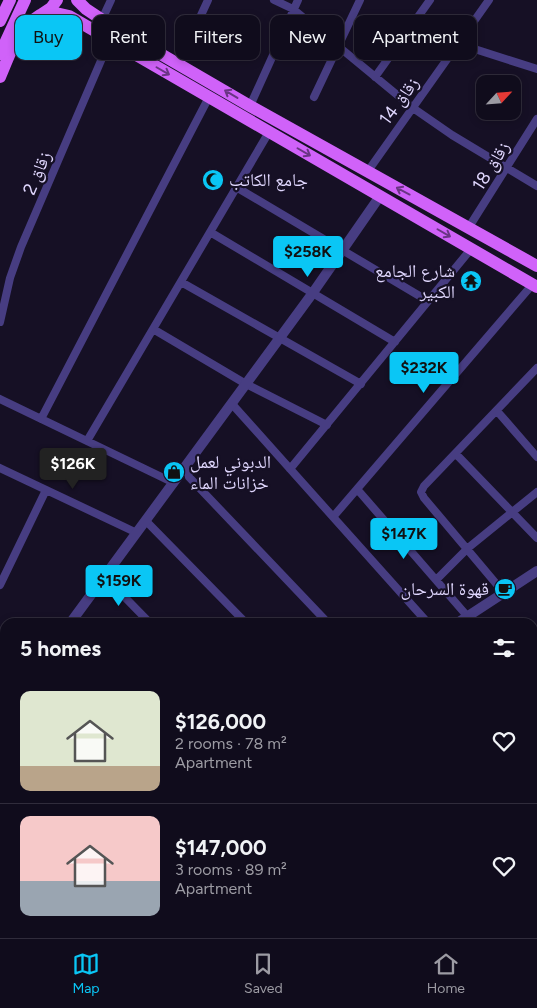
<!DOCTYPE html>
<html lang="en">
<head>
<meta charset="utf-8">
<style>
  :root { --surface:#100c1c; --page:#191525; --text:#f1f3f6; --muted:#9c9ba3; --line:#302c3b; --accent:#0ac6f5 }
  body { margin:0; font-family:Figtree,"Noto Naskh Arabic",sans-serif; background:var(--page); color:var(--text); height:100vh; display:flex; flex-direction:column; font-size:19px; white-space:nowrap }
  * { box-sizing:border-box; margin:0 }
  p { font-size:16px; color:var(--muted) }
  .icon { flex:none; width:28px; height:28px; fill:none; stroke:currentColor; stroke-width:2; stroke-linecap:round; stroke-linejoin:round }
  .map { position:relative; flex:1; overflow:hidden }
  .sheet { position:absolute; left:0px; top:618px; width:538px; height:321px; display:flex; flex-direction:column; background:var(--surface); border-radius:15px 15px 0 0; box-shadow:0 2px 8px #0003,0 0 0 1px var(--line) }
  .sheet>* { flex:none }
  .guide { position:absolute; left:15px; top:15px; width:508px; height:45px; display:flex; gap:10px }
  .needle { width:32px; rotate:64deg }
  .controls { position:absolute; left:476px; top:75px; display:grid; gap:10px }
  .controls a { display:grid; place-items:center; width:45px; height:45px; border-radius:10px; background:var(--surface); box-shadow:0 2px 8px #0003,0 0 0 1px var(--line); font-size:25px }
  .price { position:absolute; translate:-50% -42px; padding:0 11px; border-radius:5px; background:var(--accent); color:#111; font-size:16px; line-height:32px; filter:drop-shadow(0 1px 2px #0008) }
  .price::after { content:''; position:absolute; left:50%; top:30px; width:15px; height:11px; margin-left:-8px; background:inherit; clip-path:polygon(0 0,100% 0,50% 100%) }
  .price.current { background:#222; color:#fff }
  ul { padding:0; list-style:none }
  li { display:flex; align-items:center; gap:15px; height:125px; padding:0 20px }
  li+li { border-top:1px solid var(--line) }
  li span { display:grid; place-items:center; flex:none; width:140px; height:100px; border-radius:10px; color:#555 }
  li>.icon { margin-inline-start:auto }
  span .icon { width:60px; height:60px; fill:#fffc; stroke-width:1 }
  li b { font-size:21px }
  h2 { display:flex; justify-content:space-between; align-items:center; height:60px; padding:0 20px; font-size:21px }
  .tag { padding:0 18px; border-radius:10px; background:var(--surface); box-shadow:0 2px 8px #0003,0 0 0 1px var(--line); font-size:18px; line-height:45px }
  .tag.current { background:var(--accent); color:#111 }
  .tabs { display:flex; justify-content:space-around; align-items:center; height:70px; border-top:1px solid var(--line); background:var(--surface); font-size:14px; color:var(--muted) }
  .tabs a { display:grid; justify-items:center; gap:2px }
  .tabs .current { color:var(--accent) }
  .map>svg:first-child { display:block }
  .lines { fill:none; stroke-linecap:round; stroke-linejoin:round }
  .minor { stroke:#473d82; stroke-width:8 }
  .tertiary { stroke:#473d82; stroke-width:10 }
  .primary { stroke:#d062f9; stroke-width:12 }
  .primary-bridge { stroke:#d062f9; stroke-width:12 }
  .oneway { stroke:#6a3584 }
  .labels { text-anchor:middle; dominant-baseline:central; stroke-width:4.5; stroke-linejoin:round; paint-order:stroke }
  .street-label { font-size:18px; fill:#dfd6fd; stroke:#161025 }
  .poi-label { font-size:18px; fill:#dfd6fd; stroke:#161025; text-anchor:start }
</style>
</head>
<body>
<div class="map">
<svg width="537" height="938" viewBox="0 0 537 938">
  <rect width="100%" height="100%" fill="#161025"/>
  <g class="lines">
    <!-- minor -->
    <path class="minor" d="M274 0 293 9 413 108 452 135 537 186
      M104 21 105 13 111 0
      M459 44 537 69
      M179 63 208 0
      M375 77 430 0
      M314 97 360 0
      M250 106 298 0
      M368 171 489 0
      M236 187 428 301
      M469 227 537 119
      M210 232 395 342
      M181 282 361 384
      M0 322 10 278 21 247 103 56 106 38
      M153 329 246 384 327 425
      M0 399 174 483
      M232 404 427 622
      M497 411 537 457
      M41 419 209 97
      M87 441 269 132
      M456 454 537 538
      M187 465 189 477 327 622
      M0 468 137 533
      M290 469 471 249
      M357 489 468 617
      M333 517 532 285
      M146 521 245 622
      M105 577 149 622
      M436 580 468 548 537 492
      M0 585 46 490
      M504 593 424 498 421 492 424 486 537 368
      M532 646 537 643
      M532 704 537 701
      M532 746 537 749
      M532 806 537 809
      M0 813 5 805
      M0 848H5
      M532 863 537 866
      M532 927 537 923
      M99 934 108 938
      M259 934 267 938
      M364 934 371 938
      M501 934 510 938
      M35 938 38 934
      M438 938 440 934
      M521 938 526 934"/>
    <!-- tertiary -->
    <path class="tertiary" d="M71 622 312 294 380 196
      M459 622 537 571
      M0 720 5 713
      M0 918 5 915"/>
    <!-- primary -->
    <path class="primary" d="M77 0 86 9 104 21 250 106 537 266
      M42 14 56 13 69 16 537 287
      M42 14 51 8 57 0
      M0 77C11 52 16 30 40 15"/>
    <!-- primary-bridge -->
    <path class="primary-bridge" d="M0 21 10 0
      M0 54 25 0"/>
  </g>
  <!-- one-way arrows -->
  <defs><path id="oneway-shaft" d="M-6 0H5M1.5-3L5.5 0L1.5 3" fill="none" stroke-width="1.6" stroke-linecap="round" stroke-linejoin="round" transform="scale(1.25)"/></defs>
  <g class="oneway">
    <use href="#oneway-shaft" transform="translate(163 71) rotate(30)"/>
    <use href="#oneway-shaft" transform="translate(231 94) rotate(-149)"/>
    <use href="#oneway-shaft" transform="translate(304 152) rotate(30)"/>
    <use href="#oneway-shaft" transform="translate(403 191) rotate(-152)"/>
    <use href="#oneway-shaft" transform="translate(444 233) rotate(30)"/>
  </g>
  <!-- icons -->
  <defs>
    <g id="mosque-disc" transform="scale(1.125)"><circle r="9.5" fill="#0ac6f5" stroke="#161025"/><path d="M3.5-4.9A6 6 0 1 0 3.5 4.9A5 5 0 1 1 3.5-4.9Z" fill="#111"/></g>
    <g id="temple-disc" transform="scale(1.125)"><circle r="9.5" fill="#0ac6f5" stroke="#161025"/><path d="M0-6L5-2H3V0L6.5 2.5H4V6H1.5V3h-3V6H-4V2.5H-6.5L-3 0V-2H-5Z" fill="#111"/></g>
    <g id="shop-disc" transform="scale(1.125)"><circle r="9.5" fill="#0ac6f5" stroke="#161025"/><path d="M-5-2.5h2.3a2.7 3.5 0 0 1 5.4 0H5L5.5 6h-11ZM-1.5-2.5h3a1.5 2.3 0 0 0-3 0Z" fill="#111"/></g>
    <g id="cafe-disc" transform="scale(1.125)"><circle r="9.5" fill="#0ac6f5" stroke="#161025"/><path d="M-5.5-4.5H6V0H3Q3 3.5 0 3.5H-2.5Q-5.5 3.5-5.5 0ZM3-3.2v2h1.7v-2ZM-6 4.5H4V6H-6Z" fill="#111"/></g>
  </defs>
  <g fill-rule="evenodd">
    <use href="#mosque-disc" x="213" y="180"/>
    <use href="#temple-disc" x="471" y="281"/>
    <use href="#shop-disc" x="174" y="472"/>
    <use href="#cafe-disc" x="505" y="589"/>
  </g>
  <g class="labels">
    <!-- street labels -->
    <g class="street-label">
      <text transform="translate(399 101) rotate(-54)">زقاق 14</text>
      <text transform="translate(491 166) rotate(-58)">زقاق 18</text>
      <text transform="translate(37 173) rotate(-67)">زقاق 2</text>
    </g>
    <!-- poi labels -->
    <g class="poi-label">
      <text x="229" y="180">جامع الكاتب</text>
      <text x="455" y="271" text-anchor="end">شارع الجامع<tspan x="455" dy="21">الكبير</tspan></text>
      <text x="190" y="462">الدبوني لعمل<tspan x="190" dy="21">خزانات الماء</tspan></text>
      <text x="489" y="589" text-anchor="end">قهوة السرحان</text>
    </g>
  </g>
</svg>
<div class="controls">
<a><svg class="needle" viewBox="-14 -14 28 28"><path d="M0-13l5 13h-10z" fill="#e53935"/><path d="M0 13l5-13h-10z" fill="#9c9ba3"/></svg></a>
</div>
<b class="price" style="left:308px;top:278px">$258K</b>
<b class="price" style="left:424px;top:394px">$232K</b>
<b class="price current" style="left:73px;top:490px">$126K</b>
<b class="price" style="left:404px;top:560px">$147K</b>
<b class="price" style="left:119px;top:607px">$159K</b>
<div class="guide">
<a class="tag current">Buy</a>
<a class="tag">Rent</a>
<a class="tag">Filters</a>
<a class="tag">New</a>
<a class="tag">Apartment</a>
</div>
<section class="sheet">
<h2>5 homes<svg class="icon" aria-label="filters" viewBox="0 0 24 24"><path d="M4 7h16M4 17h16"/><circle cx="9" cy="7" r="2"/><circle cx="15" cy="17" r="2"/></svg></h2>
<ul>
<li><span style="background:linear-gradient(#dfe7d0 75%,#b9a48a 0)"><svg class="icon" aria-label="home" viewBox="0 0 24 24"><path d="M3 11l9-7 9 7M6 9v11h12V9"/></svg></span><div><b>$126,000</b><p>2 rooms · 78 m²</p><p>Apartment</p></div><svg class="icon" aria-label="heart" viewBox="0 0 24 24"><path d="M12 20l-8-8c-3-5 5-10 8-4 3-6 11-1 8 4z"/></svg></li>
<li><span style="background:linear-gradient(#f6c9c9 65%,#9aa5b1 0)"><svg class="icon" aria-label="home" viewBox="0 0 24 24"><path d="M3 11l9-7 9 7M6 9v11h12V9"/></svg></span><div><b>$147,000</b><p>3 rooms · 89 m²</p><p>Apartment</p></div><svg class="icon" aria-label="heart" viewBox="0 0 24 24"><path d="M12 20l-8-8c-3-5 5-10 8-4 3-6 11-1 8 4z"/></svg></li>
</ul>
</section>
</div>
<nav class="tabs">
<a class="current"><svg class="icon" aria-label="map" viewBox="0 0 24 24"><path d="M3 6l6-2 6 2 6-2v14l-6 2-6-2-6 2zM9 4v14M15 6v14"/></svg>Map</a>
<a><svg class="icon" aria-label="saved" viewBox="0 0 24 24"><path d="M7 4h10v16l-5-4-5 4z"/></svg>Saved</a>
<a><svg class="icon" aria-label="home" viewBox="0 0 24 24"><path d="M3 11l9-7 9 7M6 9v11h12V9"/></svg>Home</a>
</nav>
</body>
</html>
